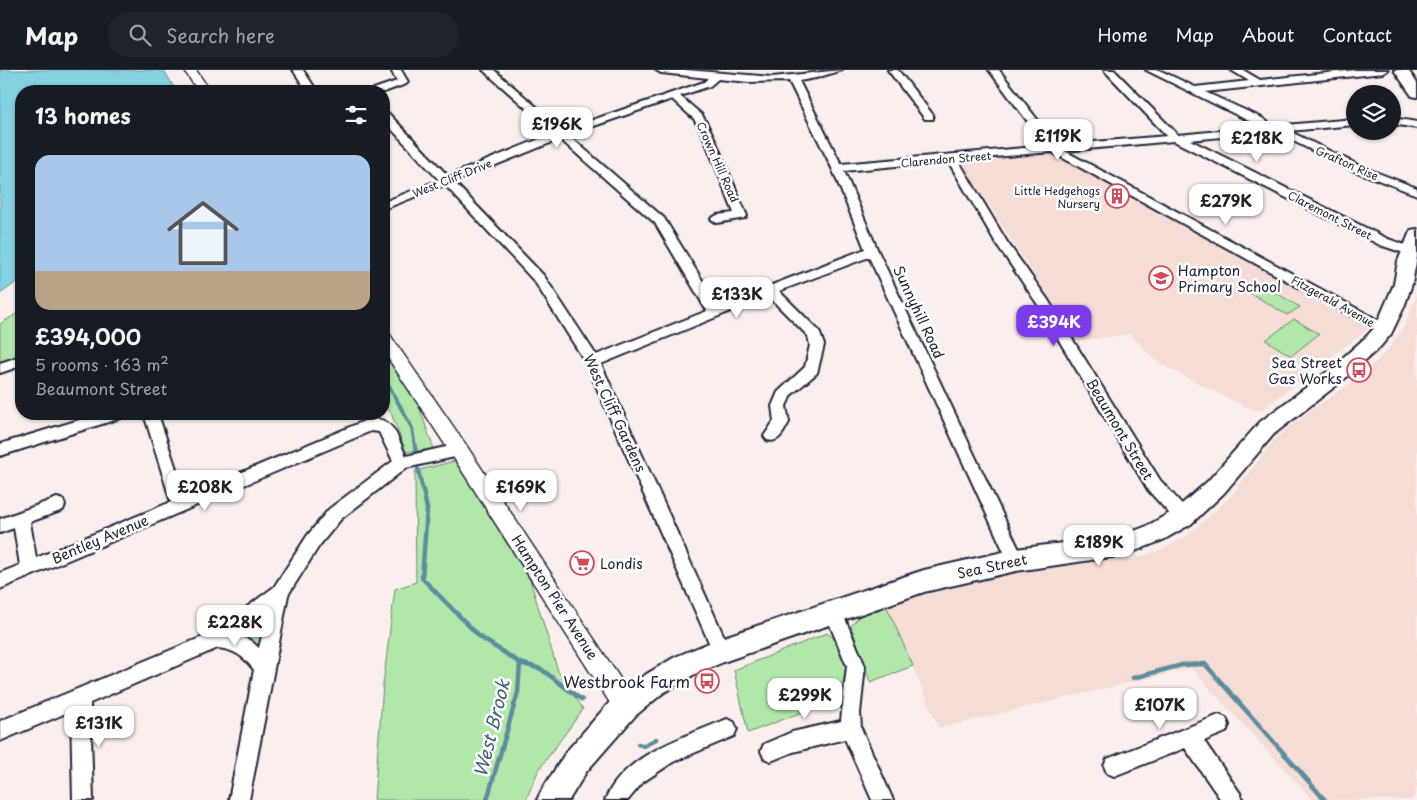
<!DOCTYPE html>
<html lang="en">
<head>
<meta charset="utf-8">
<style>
  :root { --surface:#171b24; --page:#20242c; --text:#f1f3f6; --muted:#9ea1a6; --line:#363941; --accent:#7c3aed }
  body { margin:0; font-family:"Playpen Sans",sans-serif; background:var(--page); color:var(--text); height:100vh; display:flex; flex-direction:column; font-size:19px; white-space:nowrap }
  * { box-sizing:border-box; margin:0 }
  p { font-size:16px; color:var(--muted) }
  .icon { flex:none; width:28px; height:28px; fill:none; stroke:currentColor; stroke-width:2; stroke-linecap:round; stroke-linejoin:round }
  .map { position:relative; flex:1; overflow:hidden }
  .drawer { position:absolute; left:15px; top:15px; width:375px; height:335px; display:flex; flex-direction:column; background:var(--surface); border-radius:20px; box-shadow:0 1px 4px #0004 }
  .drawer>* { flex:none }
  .controls { position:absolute; left:1346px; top:15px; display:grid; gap:10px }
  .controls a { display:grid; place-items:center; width:55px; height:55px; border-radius:50%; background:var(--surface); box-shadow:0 1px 4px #0004; font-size:25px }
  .price { position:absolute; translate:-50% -42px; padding:0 11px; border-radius:10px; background:#fff; color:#222; font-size:16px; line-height:32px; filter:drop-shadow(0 1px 2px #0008) }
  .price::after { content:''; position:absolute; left:50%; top:30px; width:15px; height:11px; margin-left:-8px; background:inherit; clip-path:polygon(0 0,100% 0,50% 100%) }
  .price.current { background:var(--accent); color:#fff }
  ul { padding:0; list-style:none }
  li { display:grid; align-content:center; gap:10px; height:265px; padding:0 20px }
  li span { display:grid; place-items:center; height:155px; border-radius:15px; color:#555 }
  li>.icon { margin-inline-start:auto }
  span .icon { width:90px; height:90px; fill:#fffc; stroke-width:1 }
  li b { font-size:21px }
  h2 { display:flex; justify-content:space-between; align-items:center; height:60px; padding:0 20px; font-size:21px }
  header { display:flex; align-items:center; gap:30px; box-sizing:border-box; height:70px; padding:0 25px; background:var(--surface); border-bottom:1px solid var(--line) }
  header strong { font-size:24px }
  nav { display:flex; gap:28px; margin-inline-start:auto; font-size:18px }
  .search { width:350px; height:45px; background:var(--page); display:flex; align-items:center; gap:12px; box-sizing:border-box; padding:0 18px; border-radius:20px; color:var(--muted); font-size:19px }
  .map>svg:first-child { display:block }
  .built { fill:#f5dcd5 }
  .green { fill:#b1e8aa; stroke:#6a8572 }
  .water { fill:#83d2e0; stroke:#5c8c9e }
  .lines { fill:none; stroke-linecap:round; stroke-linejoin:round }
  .stream-far1 { stroke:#5c8c9e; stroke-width:4 }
  .stream { stroke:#5c8c9e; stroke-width:4.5 }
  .minor-casing { stroke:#22223b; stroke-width:4 }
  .tertiary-casing { stroke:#22223b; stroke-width:3 }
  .secondary-casing { stroke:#22223b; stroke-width:4 }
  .minor { fill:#fff; fill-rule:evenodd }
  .tertiary { fill:#fff; fill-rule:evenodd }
  .secondary { fill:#fff; fill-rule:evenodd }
  .labels { text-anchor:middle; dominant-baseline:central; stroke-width:5; stroke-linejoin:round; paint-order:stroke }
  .far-street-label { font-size:11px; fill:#22223b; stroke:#fff }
  .far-poi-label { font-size:11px; fill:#22223b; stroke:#fff; text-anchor:end }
  .poi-label { font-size:14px; fill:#22223b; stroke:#fff; text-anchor:start }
  .street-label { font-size:14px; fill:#22223b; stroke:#fff }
  .near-poi-label { font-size:16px; fill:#22223b; stroke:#fff; text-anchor:end }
  .near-water-label { font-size:18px; font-style:italic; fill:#446075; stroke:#fff }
</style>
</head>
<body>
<header>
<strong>Map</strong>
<div class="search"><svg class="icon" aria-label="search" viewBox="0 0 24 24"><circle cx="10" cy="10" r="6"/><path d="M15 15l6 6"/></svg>Search here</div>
<nav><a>Home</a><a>Map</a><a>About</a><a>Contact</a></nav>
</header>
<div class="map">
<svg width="1417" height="730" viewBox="0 0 1417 730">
  <rect width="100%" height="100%" fill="#faefec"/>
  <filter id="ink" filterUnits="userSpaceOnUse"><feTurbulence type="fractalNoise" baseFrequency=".02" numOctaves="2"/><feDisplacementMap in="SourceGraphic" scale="10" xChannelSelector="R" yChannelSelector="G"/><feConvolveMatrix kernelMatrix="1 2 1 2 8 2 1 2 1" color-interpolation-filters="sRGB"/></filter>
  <g filter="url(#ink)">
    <!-- built -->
    <path class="built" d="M1053 81 1369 253 1368 259 1260 341 1242 335 1170 299 1155 290 1130 264 1077 271 959 89Z
      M1417 224V716L1412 730H1313L1191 598 939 658 886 535 992 505 1051 495 1135 489 1163 479 1187 466 1230 427 1277 367 1307 343 1360 307 1387 281 1406 254Z"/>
    <!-- green -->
    <path class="green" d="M1259 213 1300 237 1287 245 1247 221Z
      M21 241V291L0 298V254Z
      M1294 249 1319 264 1291 286 1266 270Z
      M384 277 424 336 419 337 434 379 406 382 391 343 384 332Z
      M455 391 530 510 558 601 583 639 538 701 526 730H374L383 615 395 519 416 512 415 401Z
      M280 523 264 598 235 570 250 547Z
      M886 535 913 596 870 612 851 556 862 543Z
      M827 563C854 582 846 601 839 628L748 663 734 600Z"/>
    <!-- water -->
    <path class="water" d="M0 0H164L176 21H21V209L0 224Z"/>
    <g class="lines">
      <!-- stream-far1 -->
      <path class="stream-far1" d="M384 311 389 316 412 358 416 383
        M418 399 423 421"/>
      <!-- stream -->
      <path class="stream" d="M423 420 427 439 422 508 480 567 520 593 518 622 487 730
        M520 593 541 599 582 630
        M1133 608 1182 595 1205 594 1325 730
        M638 674 644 676 656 669"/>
      <!-- minor casing -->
      <g class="minor-casing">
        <path id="minor" d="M293 0H303L317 21H307Z
          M391 0H401L408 12 406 14 384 22 372 21 374 19 397 11Z
          M483 0H494L563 60 704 12 708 8 661 3 656 0H686L772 7 842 0 816 8 799 11 841 94 1046 76 989 0H999L1057 75 1167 66 1104 0H1114L1178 65 1261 57 1146 0H1159L1195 17 1249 11 1231 0H1243L1260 10 1356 0H1388L1383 3 1205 22 1262 48 1273 56 1355 49V55L1289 61 1360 96 1417 118V125L1352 100 1275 62 1190 70 1388 169 1414 178 1416 181 1410 185 1380 175 1174 71 1065 81 1389 256 1391 259 1389 262 1384 264 1052 82 958 90 1007 172 1048 230 1160 410 1189 442 1191 447 1189 452 1183 454 1177 452 1148 420 1038 235 996 173 948 91 844 101 878 181 1024 490 1022 495 1016 497 1010 495 869 187 779 221 819 261 824 275 817 303 791 325 786 336 789 352C784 361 779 374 767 370L764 366 774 351 772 336 778 322 805 297 810 275 808 266 768 226 601 294 730 580 727 586 721 589 715 586 586 293 535 212 445 115 384 139V132L439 110 384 51V42L388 43 448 106 554 63ZM718 9 749 12 789 11 832 98 865 179 718 236 664 148 568 65 672 29 694 49 703 65 734 143 717 145 711 149 717 153 745 148 747 146 713 65 702 45 680 26 710 16ZM560 69 655 153 707 241 596 285 544 206 454 112Z
          M888 0H898L933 45V49H925Z
          M1392 48 1417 52V58L1392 54Z
          M21 286V296L0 303V293Z
          M99 344H123L121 348 0 386V374Z
          M144 344H158L185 426 369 349C394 347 397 367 406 386L459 374 464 376 467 380 464 384 459 386 406 398 341 449 319 476 288 525 249 730H229L254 600C244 587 236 580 218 578L90 633 93 730H73L71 641 0 671V651L212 563 274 517 307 466 329 439 393 391 379 362 371 361 0 519V503L20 495 14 458 0 463V449L57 428 63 430 65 435 63 440 30 452 36 488 171 432ZM267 545 259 578 251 571 239 565Z
          M834 535 840 537 865 596 860 643 861 658 893 730H872L845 669 793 682 771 691 764 688 761 681 764 674 792 662 841 651 847 596 825 543 828 537Z
          M1219 645 1226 648 1229 655 1226 662 1204 671 1240 723 1243 730H1221L1185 678 1114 706 1107 703 1104 696 1107 689Z
          M727 649 734 652 737 659 734 666 673 692 643 712 628 730H605C624 684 685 667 727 649Z"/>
      </g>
      <!-- tertiary casing -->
      <g class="tertiary-casing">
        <path id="tertiary" d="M184 0H196L210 21H198Z
          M384 263 390 265 466 375 633 628 637 636 633 644 625 648 617 644 452 385 384 282Z"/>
      </g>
      <!-- secondary casing -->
      <g class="secondary-casing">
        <path id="secondary" d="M1394 0H1408L1417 13V27L1412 26Z
          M1417 159V187L1412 214 1404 237 1391 264 1380 277 1342 311 1274 364 1224 423 1191 454 1163 470 1125 485 1016 501 924 522 726 591 693 605 663 623 635 646 586 702 569 730H537L542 720 566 682 615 626 645 605 675 587 721 568 924 500 1016 479 1124 465 1147 456 1175 440 1208 411 1260 352 1328 301 1366 267 1376 256 1394 214 1398 191 1409 164 1411 160Z"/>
      </g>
      <!-- minor -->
      <use href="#minor" class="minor"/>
      <!-- tertiary -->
      <use href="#tertiary" class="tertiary"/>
      <!-- secondary -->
      <use href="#secondary" class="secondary"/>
    </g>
  </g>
  <!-- icons -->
  <defs>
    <g id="building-ring" transform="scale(1.25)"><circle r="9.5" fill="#fff" stroke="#d1495b" stroke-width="1.5"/><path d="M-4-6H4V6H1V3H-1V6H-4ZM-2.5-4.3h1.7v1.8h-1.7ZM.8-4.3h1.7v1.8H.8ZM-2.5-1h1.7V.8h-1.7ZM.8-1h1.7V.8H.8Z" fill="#d1495b"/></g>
    <g id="school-ring" transform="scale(1.25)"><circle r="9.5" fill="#fff" stroke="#d1495b" stroke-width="1.5"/><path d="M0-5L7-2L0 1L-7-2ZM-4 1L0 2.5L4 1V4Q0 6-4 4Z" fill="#d1495b"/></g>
    <g id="bus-ring" transform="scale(1.25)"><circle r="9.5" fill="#fff" stroke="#d1495b" stroke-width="1.5"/><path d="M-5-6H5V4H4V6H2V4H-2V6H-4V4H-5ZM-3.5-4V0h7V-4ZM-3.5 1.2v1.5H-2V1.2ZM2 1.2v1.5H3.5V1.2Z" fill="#d1495b"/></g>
    <g id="supermarket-ring" transform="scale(1.25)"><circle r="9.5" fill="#fff" stroke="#d1495b" stroke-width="1.5"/><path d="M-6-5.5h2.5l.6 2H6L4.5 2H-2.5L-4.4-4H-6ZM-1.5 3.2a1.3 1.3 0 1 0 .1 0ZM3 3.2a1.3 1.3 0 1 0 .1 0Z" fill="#d1495b"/></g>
  </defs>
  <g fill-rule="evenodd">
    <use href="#building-ring" x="1117" y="126"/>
    <use href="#school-ring" x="1161" y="208"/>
    <use href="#bus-ring" x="1359" y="300"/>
    <use href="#supermarket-ring" x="582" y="493"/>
    <use href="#bus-ring" x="707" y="611"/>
  </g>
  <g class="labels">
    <!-- far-street labels -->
    <g class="far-street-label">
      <text transform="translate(946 89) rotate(-5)">Clarendon Street</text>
      <text transform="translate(718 92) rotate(66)">Crown Hill Road</text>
      <text transform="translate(1347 93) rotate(24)">Grafton Rise</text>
      <text transform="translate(452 108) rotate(-22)">West Cliff Drive</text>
      <text transform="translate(1330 145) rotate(27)">Claremont Street</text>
      <text transform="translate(1333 231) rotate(29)">Fitzgerald Avenue</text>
    </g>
    <!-- far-poi labels -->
    <g class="far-poi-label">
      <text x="1100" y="120">Little Hedgehogs<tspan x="1100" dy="13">Nursery</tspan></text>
    </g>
    <!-- poi labels -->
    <g class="poi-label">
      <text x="1178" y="200">Hampton<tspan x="1178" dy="16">Primary School</tspan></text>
      <text x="1342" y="292" text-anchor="end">Sea Street<tspan x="1342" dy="16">Gas Works</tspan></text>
      <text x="600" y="493">Londis</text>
    </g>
    <!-- street labels -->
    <g class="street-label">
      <text transform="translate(919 242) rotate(65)">Sunnyhill Road</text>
      <text transform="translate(615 343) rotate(65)">West Cliff Gardens</text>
      <text transform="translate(1120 359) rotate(59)">Beaumont Street</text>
      <text transform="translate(100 469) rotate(-23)">Bentley Avenue</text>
      <text transform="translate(992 496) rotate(-12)">Sea Street</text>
      <text transform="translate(555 527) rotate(57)">Hampton Pier Avenue</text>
    </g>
    <!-- near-poi labels -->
    <g class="near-poi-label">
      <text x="690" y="611">Westbrook Farm</text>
    </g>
    <!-- near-water labels -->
    <g class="near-water-label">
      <text transform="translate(491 658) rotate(-76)">West Brook</text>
    </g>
  </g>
</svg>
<div class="controls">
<a><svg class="icon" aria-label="layers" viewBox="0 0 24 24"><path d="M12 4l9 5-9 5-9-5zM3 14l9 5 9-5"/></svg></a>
</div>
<b class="price" style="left:557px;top:79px">£196K</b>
<b class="price" style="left:1058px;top:91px">£119K</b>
<b class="price" style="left:1257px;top:93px">£218K</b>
<b class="price" style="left:1226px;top:156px">£279K</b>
<b class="price" style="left:737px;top:249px">£133K</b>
<b class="price current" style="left:1054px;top:277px">£394K</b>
<b class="price" style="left:205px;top:442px">£208K</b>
<b class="price" style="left:521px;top:442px">£169K</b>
<b class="price" style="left:1099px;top:497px">£189K</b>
<b class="price" style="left:235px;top:577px">£228K</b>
<b class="price" style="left:805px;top:650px">£299K</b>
<b class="price" style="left:1160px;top:660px">£107K</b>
<b class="price" style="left:99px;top:678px">£131K</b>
<section class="drawer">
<h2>13 homes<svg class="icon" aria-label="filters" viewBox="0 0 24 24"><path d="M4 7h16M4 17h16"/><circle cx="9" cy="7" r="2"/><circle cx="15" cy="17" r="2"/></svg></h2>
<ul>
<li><span style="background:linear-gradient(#a9c7e8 75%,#b9a48a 0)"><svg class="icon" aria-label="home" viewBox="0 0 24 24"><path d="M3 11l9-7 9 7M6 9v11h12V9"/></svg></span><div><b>£394,000</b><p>5 rooms · 163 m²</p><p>Beaumont Street</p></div></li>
</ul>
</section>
</div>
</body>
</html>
